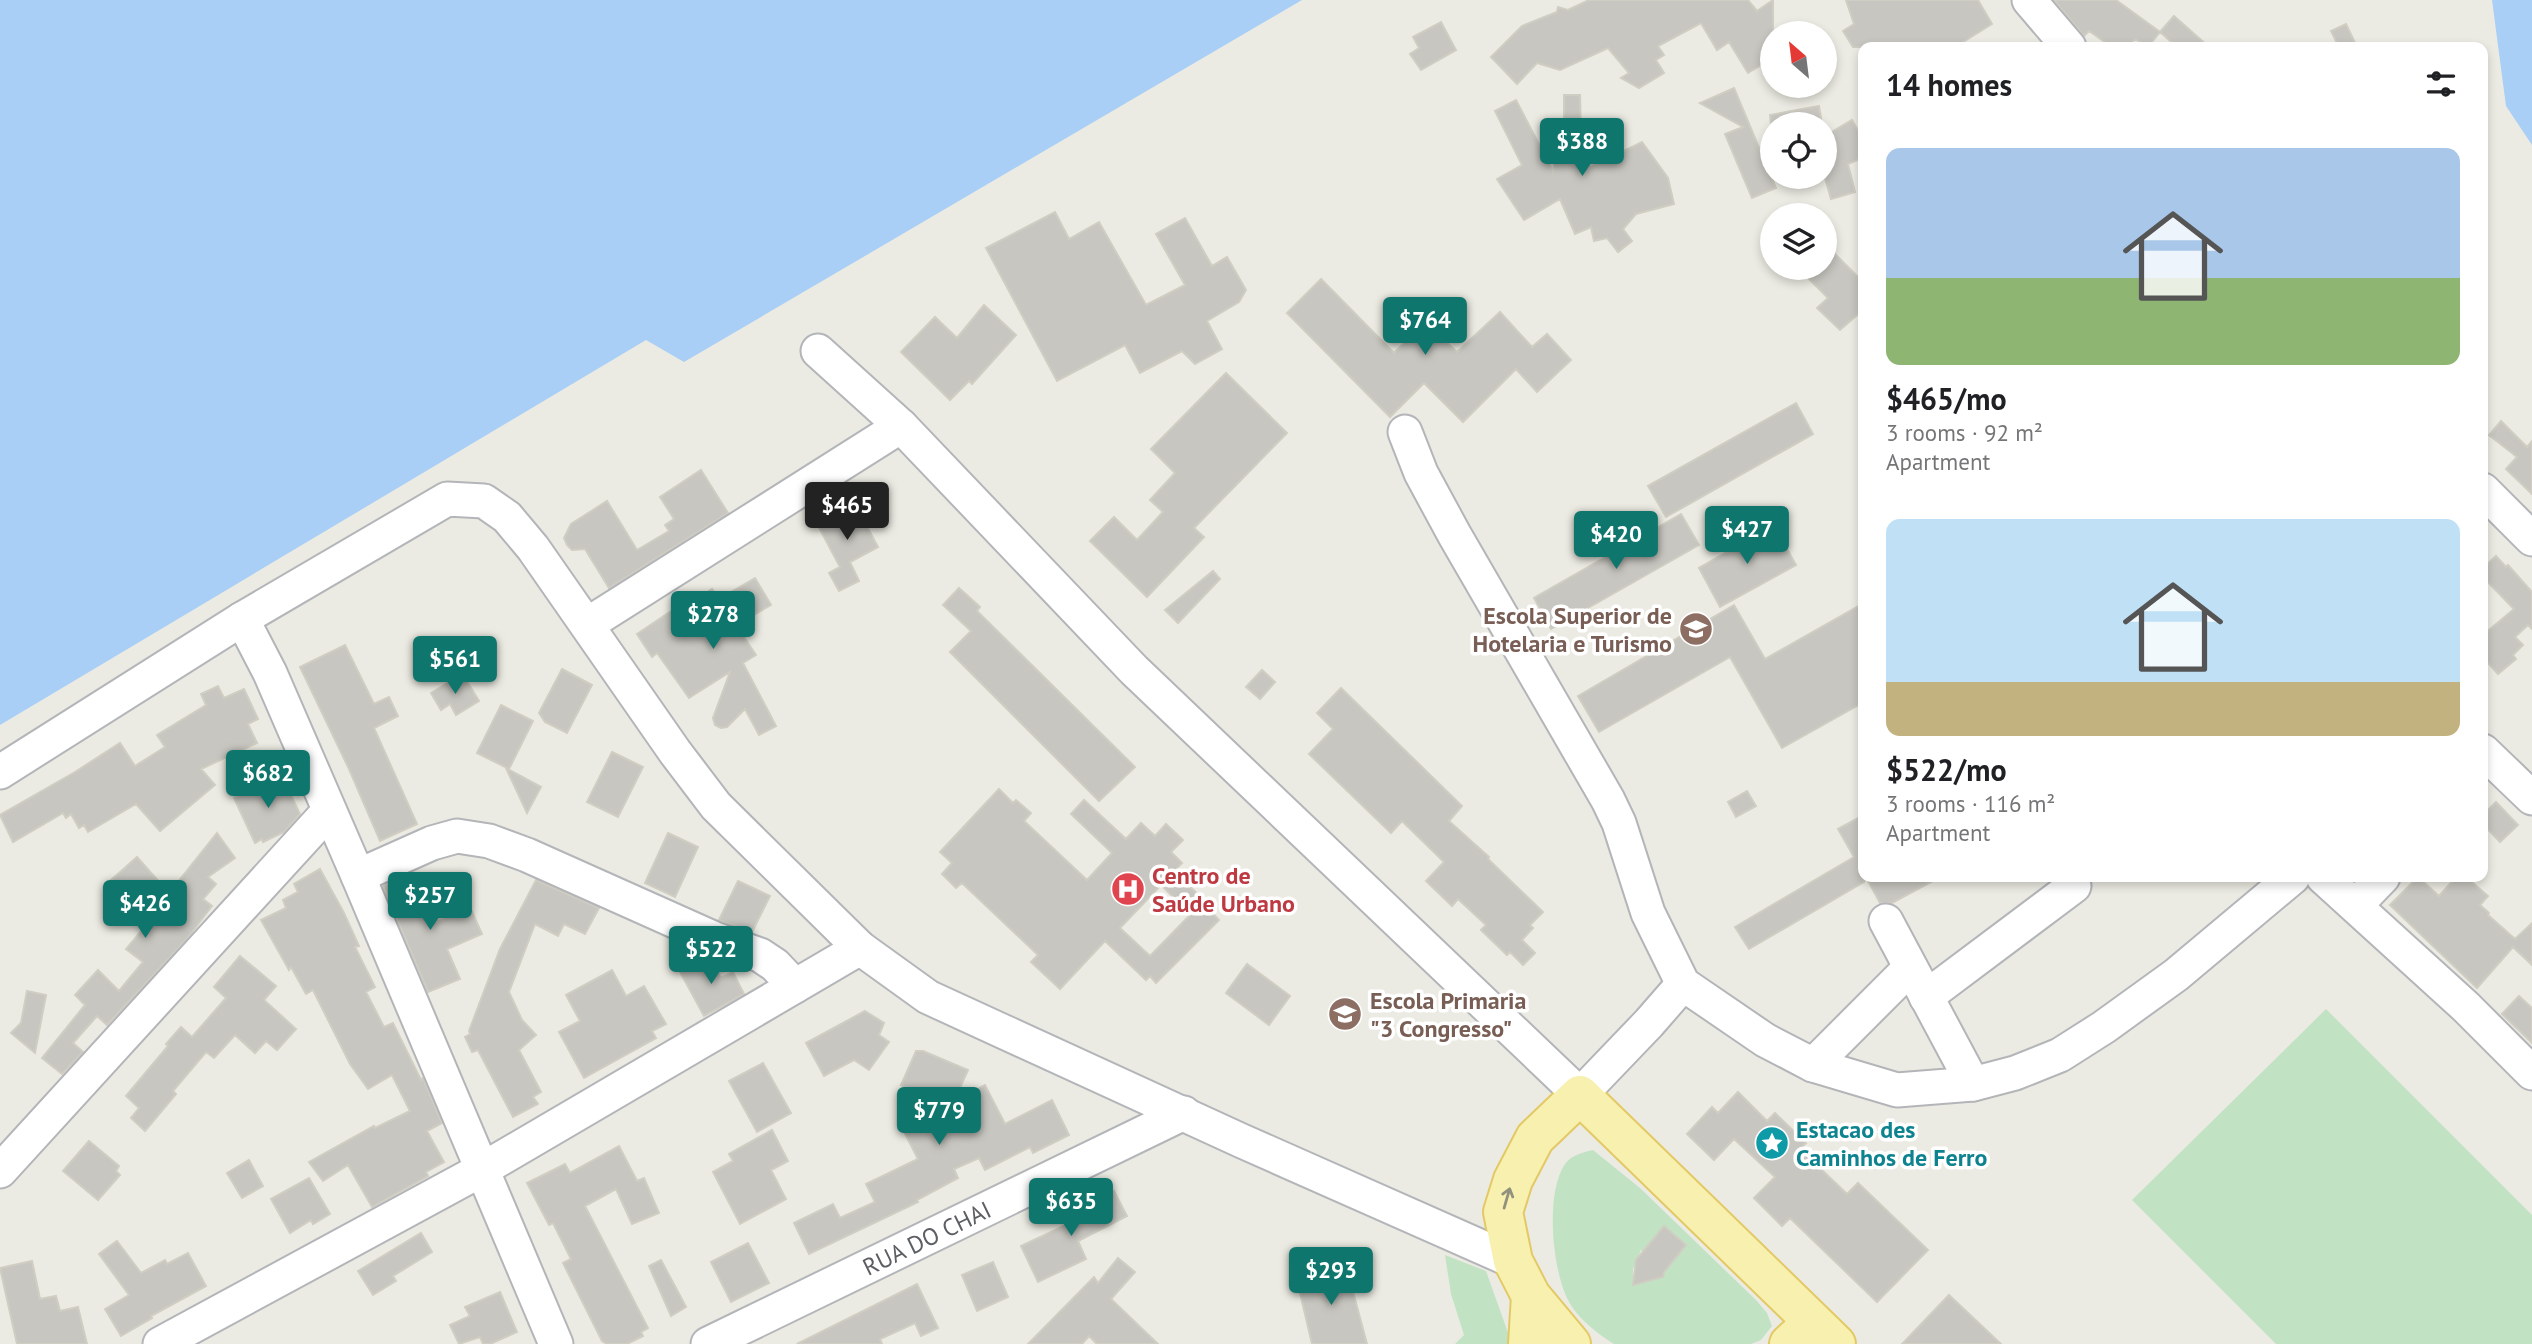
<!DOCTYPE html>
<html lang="en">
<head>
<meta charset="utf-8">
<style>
  :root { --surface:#fff; --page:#f2f2f2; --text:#202124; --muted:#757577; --accent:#0f766e }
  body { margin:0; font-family:"PT Sans",sans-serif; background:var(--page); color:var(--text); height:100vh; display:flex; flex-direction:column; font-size:26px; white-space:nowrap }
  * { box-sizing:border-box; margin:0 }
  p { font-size:23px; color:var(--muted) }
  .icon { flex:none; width:38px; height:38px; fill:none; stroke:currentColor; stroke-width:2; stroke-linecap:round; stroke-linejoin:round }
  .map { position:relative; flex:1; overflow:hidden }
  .drawer { position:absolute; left:1858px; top:42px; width:630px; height:840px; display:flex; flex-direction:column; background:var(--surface); border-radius:14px; box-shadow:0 4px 10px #0003 }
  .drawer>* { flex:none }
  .needle { width:46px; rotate:332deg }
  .buttons { position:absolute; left:1760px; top:21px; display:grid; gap:14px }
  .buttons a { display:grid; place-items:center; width:77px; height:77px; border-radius:50%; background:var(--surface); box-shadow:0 4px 10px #0003; font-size:35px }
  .price { position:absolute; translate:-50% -60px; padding:0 16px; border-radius:7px; background:var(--accent); color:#fff; font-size:23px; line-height:46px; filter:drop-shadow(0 2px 4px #0008) }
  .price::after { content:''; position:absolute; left:50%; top:42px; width:21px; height:16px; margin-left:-10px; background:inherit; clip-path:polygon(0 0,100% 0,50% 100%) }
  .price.on { background:#222; color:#fff }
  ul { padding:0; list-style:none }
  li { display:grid; align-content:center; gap:14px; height:371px; padding:0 28px }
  li span { display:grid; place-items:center; height:217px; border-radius:14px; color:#555 }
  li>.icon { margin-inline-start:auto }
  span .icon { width:126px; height:126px; fill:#fffc; stroke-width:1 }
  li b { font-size:30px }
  h2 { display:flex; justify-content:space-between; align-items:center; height:84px; padding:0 28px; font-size:30px }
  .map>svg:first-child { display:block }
  .green { fill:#c2e2c4; fill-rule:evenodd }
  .water { fill:#a9cff6 }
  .building { fill:#c8c6c0; stroke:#d0cdc2; stroke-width:2; fill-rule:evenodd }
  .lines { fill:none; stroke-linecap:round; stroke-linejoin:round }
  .minor-casing { stroke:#b3b5b9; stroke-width:37 }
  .major-casing { stroke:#e3c965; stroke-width:42 }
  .minor { stroke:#fff; stroke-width:33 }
  .major { stroke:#f7f0ae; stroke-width:38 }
  .oneway { stroke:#92917d }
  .labels { text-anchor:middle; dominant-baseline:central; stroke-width:7; stroke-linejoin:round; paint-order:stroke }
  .education-label { font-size:24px; font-weight:bold; fill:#785e54; stroke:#fff; text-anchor:end }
  .health-label { font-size:24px; font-weight:bold; fill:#be3a42; stroke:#fff; text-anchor:start }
  .culture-label { font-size:24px; font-weight:bold; fill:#0d838f; stroke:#fff; text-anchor:start }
  .street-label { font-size:24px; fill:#5b5e62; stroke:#fff }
</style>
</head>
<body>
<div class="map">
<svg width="2532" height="1344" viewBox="0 0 2532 1344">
  <rect width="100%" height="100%" fill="#ecebe3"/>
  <!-- green -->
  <path class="green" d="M2326 1009 2532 1215V1344H2276L2132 1200Z
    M1593 1150 1640 1188 1756 1300 1767 1313 1772 1326 1761 1340 1751 1344H1614C1598 1334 1577 1318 1568 1300 1552 1269 1545 1193 1565 1164 1571 1155 1584 1152 1593 1150ZM1641 1250 1663 1276 1661 1278 1658 1276 1633 1285V1269Z
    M1445 1255 1486 1271 1512 1344H1455L1464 1335 1451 1294Z"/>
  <!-- water -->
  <path class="water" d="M0 0H1302L684 362 646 340 0 725Z
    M2492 0H2532V145L2506 106Z"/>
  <!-- building -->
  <path class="building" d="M1589 0H1748L1757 11 1773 0V58L1748 73 1729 42 1717 50 1701 23 1658 46 1664 55 1656 60 1664 73 1639 88 1621 78 1629 73 1608 48 1560 70 1537 63 1517 84 1491 57 1522 26 1557 12 1558 7 1568 10Z
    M1846 0H1978L1992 24 1955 47H1853L1843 31 1854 24Z
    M2054 0H2116L2160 32 2148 47 2135 39 2128 47H2112L2089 31 2084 36Z
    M2174 16 2209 47H2177L2160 32Z
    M1441 22 1456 50 1421 70 1410 54 1419 48 1413 37Z
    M2346 24 2357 47H2339L2331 31Z
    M1734 88 1776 188 1752 198 1725 134 1743 127 1700 103Z
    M1564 95H1580L1581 132 1587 133 1584 155 1589 156V168L1642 142 1668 178 1674 204 1636 214 1623 229 1632 241 1618 252 1607 238 1594 241 1591 227 1575 234 1560 199 1524 220 1497 179 1522 165 1495 111 1516 100 1553 171 1560 129 1564 130Z
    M1819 106 1822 124H1771L1770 115Z
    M1852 120 1864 141V157L1848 164 1855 192 1831 199 1825 178V136Z
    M1055 212 1069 239 1099 222 1146 305 1185 285 1156 234 1185 218 1212 266 1227 257 1246 290 1239 302 1207 321 1222 349 1195 364 1182 351 1140 373 1125 345 1057 381 986 248Z
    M1825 244 1864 283V309L1840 330 1817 308 1828 298 1798 268H1825Z
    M1321 279 1394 353 1425 322 1457 352 1500 312 1532 347 1547 334 1571 360 1537 392 1516 369 1463 422 1424 383 1390 417 1287 313Z
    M984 305 1016 335 972 384 969 381 950 400 901 352 935 317 957 338Z
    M1226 373 1287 433 1194 528 1204 537 1147 597 1090 541 1114 517 1137 540 1163 512 1150 500 1175 473 1151 449Z
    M1796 403 1813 434 1666 517 1648 486Z
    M2501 421 2527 447 2532 441V494L2506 469 2517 457 2489 435Z
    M701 470 728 513 609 588 585 549 572 550 567 545 564 538 571 524 607 501 637 550 669 531 665 525 674 519 660 497Z
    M854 502 878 547 850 562 859 581 839 591 829 573 840 567 816 522Z
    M1681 514 1699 545 1551 629 1534 598Z
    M1774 525 1796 565 1720 607 1699 568Z
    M2496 556 2506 567 2508 565 2532 592V629L2528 625 2515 637 2523 645 2513 655 2516 659 2498 674 2483 657V635L2514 609 2483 577V568Z
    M1213 571 1220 579 1178 623 1165 610Z
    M755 578 771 605 736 625 756 655 743 663 776 726 759 735 745 709 727 727 721 728 715 725 713 718 730 672 689 698 657 653 652 657 637 634 680 605 683 609 712 589 719 599Z
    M959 588 980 607 977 611 1135 767 1099 801 950 652 971 631 943 605Z
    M1864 603V702L1782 748 1730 657 1599 732 1578 696 1734 605 1765 659Z
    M345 645 374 704 389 697 398 716 374 728 417 824 380 841 349 769 300 667Z
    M562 669 592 685 567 733 545 722 539 713Z
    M1262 670 1275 682 1260 699 1246 687Z
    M456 678 459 685 466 680 479 701 456 715 450 704 441 710 431 693Z
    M218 686 224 698 244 689 258 719 248 724 257 743 201 769 215 785 160 831 136 804 88 832 84 825 79 828 71 814 66 818 63 813 13 842 0 815 75 772 120 743 135 766 165 747 157 735 206 705 201 694Z
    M1341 688 1462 806 1449 821 1489 857 1488 859 1543 912 1530 925 1533 928 1522 940 1535 953 1523 965 1510 952 1507 955 1481 930 1486 925 1458 899 1452 906 1426 881 1444 862 1402 821 1391 833 1309 754 1333 729 1317 713Z
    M501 705 533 721 509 769 477 753Z
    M612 752 643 767 618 817 587 802Z
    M506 768 541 787 527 813Z
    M282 776 300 814 284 832 263 842 262 839 255 843 234 798Z
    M999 789 1013 803 1016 800 1031 813 1024 821 1087 880 1112 853 1071 814 1084 800 1126 839 1141 823 1155 836 1166 824 1183 840 1171 852 1182 863 1174 871 1213 909 1210 911 1219 920 1156 983 1150 976 1146 980 1105 941 1060 989 1031 962 1038 955 962 883 956 888 942 874 952 863 940 852ZM1161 885 1191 914 1150 956 1120 928Z
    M1747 791 1756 806 1736 817 1728 802Z
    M2496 802 2518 825 2500 842 2483 824V815Z
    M1864 815V882L1749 949 1735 927 1854 857 1838 829Z
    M217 833 235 858 208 877 216 884 203 899 212 906 185 941 107 1025 97 1016 73 1043 83 1052 62 1074 42 1058 85 1005 75 995 98 970 119 991 143 962 126 949 149 922 111 880 137 857 169 893Z
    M668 833 698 847 675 897 645 883Z
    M320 869 344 913 359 946 355 947 375 987 366 992 384 1027 393 1023 421 1080 423 1078 442 1123 427 1131 444 1162 426 1172 428 1176 372 1207 348 1165 323 1181 309 1162 374 1126 375 1128 410 1111 392 1075 368 1089 350 1064 313 990 306 994 291 967 289 970 261 920 286 908 283 900 298 892 294 884Z
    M413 873 437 922 470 907 482 934 447 949 460 979 428 992 383 886Z
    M1866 877H1940L1892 903H1880Z
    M2418 877 2439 896 2456 877H2466L2488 896 2480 905 2489 913 2488 915 2515 939 2532 923V965L2513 947 2477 988 2390 905Z
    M536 880 599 908 585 934 564 924 558 936 535 924 509 992 522 1020 536 1035 519 1050 541 1092 533 1097 538 1104 513 1117 478 1050 472 1052 465 1037 470 1034 469 1031 500 949Z
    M738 881 770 896 752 932 719 920Z
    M240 956 276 986 264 1000 296 1029 277 1050 266 1041 255 1053 235 1035 214 1058 206 1052 173 1091 176 1094 145 1131 131 1118 139 1108 126 1096 168 1046 166 1044 181 1027 192 1037 226 998 214 987Z
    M708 957 721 978 733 972 744 994 704 1016 680 972Z
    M1247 964 1290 996 1269 1025 1226 993Z
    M612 970 626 996 644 986 666 1024 652 1031 656 1038 584 1078 559 1032 580 1021 566 995Z
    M27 991 46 995 35 1053 11 1033 21 1023Z
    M2519 996 2532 1008V1043L2502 1014Z
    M865 1011 884 1023 879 1035 889 1042 869 1070 854 1060 824 1076 806 1043Z
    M916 1051H923L968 1070 954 1101 985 1085 1005 1124 1052 1100 1069 1135 1033 1153 1030 1147 985 1170 979 1158 954 1169 958 1178 917 1200 918 1202 809 1254 794 1223 833 1204 840 1218 875 1202 866 1184 918 1159 902 1128 913 1122 924 1096 901 1085Z
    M763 1063 791 1113 757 1132 729 1081Z
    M1738 1092 1767 1121 1775 1113 1806 1143 1800 1149 1847 1194 1858 1183 1928 1250 1877 1302 1790 1218 1782 1226 1754 1198 1775 1177 1734 1139 1714 1160 1687 1134 1712 1107 1718 1113Z
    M772 1130 788 1161 771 1170 786 1199 740 1224 713 1172 733 1161 729 1154Z
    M89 1141 119 1166 116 1171 120 1175 98 1200 63 1171Z
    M619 1146 637 1181 644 1178 659 1213 632 1224 616 1189 585 1206 648 1328 641 1332 643 1336 627 1344H607L602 1341 563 1263 571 1259 553 1223 549 1225 527 1183 565 1164 570 1173Z
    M249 1160 263 1186 242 1198 227 1173Z
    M309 1178 330 1214 313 1224 311 1220 290 1233 271 1199Z
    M1114 1191 1127 1216 1078 1241 1086 1259 1038 1282 1021 1246 1083 1217 1079 1209Z
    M1664 1226 1686 1245 1664 1272 1663 1277 1633 1285 1636 1260Z
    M421 1233 432 1252 393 1276 396 1281 373 1295 358 1271Z
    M117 1241 141 1273 165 1260 167 1264 188 1253 206 1286 151 1316 152 1318 121 1336 105 1309 129 1295 99 1254Z
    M748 1243 769 1283 731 1302 711 1262Z
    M1118 1258 1135 1272 1111 1299 1158 1344H1097L1089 1336 1082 1344H1028L1094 1277 1098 1283Z
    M661 1260 686 1307 671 1316 649 1266Z
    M32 1261 40 1299 56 1296 60 1311 78 1307 87 1344H17L0 1268Z
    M993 1262 1008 1297 977 1311 962 1275Z
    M1317 1264H1322L1337 1272 1347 1269 1367 1344H1312L1297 1280 1307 1278 1312 1267Z
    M917 1284 938 1328 921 1336 915 1323 880 1339 882 1344H797Z
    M500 1292 517 1332 490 1344H483L480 1337 459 1344 450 1325 470 1316 465 1307Z
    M1949 1295 2001 1344H1902Z"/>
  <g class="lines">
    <!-- minor casing -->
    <g class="minor-casing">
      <g id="minor">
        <path d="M2029 0 2069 47"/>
        <path d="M818 351 901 426 1134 670 1580 1095 1649 1023 1683 984"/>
        <path d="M1405 432 1421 473 1454 534 1608 800 1619 823 1648 913 1683 984 1765 1040 1813 1065 1897 1090 1973 1084 2015 1073 2060 1055 2104 1027 2176 975 2293 877"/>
        <path d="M2483 490 2532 539"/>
        <path d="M242 619 270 673 358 876 556 1344"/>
        <path d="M588 624 901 426"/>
        <path d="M2483 751 2532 798"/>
        <path d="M0 772 242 619 447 499 484 501 507 517 533 548 675 752 716 806 860 948 928 997 1242 1141 1513 1261"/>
        <path d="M358 876 432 843 457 836 489 841 527 855 715 939 760 955 775 965 795 986"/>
        <path d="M2323 877 2466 1007 2532 1073"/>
        <path d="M2356 905 2383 877"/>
        <path d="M1886 921 1973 1084"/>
        <path d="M1926 997 2074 886"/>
        <path d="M1813 1065 1910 968"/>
        <path d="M0 1171 329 811"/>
        <path d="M160 1344 483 1169 860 948"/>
        <path id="s1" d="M708 1344 1184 1113"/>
      </g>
    </g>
    <!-- major casing -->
    <g class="major-casing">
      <path id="major" d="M1528 1344 1531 1296
        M1571 1344 1531 1296 1513 1261 1503 1212 1513 1180 1535 1138 1580 1095 1836 1344
        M1789 1344 1813 1322"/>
    </g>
    <!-- minor -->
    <use href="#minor" class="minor"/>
    <!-- major -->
    <use href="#major" class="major"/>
  </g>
  <!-- one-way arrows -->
  <defs><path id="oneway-shaft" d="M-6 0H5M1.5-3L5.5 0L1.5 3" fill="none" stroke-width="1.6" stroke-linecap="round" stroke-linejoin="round" transform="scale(1.75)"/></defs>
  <use class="oneway" href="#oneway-shaft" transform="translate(1507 1198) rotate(-74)"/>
  <!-- icons -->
  <defs>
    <g id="university-disc" transform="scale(1.75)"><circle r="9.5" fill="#8d6e63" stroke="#fff"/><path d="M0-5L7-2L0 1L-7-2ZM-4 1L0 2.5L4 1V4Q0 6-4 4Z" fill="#fff"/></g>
    <g id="hospital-disc" transform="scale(1.75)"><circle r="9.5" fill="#e0444e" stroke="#fff"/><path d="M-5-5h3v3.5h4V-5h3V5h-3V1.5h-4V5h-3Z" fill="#fff"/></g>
    <g id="school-disc" transform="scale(1.75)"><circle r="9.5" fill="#8d6e63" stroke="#fff"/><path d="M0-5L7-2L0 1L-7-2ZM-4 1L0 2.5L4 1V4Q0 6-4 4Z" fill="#fff"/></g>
    <g id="sight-disc" transform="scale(1.75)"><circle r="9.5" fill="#0f9aa8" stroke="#fff"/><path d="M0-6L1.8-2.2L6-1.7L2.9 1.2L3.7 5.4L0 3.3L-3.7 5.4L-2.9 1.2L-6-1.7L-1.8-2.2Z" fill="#fff"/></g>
  </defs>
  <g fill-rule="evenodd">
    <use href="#university-disc" x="1696" y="629"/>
    <use href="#hospital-disc" x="1128" y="889"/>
    <use href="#school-disc" x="1345" y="1014"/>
    <use href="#sight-disc" x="1772" y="1143"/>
  </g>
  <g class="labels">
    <!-- education labels -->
    <g class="education-label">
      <text x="1672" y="615">Escola Superior de<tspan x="1672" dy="28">Hotelaria e Turismo</tspan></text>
      <text x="1370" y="1000" text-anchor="start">Escola Primaria<tspan x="1370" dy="28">"3 Congresso"</tspan></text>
    </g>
    <!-- health labels -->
    <g class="health-label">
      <text x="1152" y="875">Centro de<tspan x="1152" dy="28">Saúde Urbano</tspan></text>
    </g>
    <!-- culture labels -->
    <g class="culture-label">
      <text x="1796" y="1129">Estacao des<tspan x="1796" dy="28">Caminhos de Ferro</tspan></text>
    </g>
    <!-- street labels -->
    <g class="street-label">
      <text stroke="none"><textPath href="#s1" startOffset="243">RUA DO CHAI</textPath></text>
    </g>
  </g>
</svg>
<div class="buttons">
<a><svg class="needle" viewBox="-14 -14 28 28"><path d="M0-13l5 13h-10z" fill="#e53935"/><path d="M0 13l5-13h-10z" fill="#757577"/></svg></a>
<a><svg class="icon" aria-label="locate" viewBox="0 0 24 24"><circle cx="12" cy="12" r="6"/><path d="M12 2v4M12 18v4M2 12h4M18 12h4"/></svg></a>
<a><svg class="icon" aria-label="layers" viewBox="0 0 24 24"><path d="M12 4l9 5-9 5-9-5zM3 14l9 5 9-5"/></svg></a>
</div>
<b class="price" style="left:1582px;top:178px">$388</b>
<b class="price" style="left:1425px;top:357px">$764</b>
<b class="price on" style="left:847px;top:542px">$465</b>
<b class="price" style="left:1747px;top:566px">$427</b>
<b class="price" style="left:1616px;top:571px">$420</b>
<b class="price" style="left:713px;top:651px">$278</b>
<b class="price" style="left:455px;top:696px">$561</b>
<b class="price" style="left:268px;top:810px">$682</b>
<b class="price" style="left:430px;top:932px">$257</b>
<b class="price" style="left:145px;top:940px">$426</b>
<b class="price" style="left:711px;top:986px">$522</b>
<b class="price" style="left:939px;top:1147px">$779</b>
<b class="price" style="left:1071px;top:1238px">$635</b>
<b class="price" style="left:1331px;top:1307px">$293</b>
<section class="drawer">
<h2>14 homes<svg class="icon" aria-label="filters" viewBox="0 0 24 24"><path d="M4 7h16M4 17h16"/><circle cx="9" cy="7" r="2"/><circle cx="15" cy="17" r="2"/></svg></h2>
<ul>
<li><span style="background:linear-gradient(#a9c7e8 60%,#8fb573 0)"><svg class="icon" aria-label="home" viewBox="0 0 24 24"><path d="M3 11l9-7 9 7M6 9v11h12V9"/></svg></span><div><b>$465/mo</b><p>3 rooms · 92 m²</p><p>Apartment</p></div></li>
<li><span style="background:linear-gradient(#bfe0f5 75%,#c2b280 0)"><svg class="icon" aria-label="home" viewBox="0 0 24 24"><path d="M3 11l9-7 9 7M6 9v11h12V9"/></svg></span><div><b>$522/mo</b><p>3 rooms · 116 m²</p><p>Apartment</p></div></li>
</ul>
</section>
</div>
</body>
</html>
